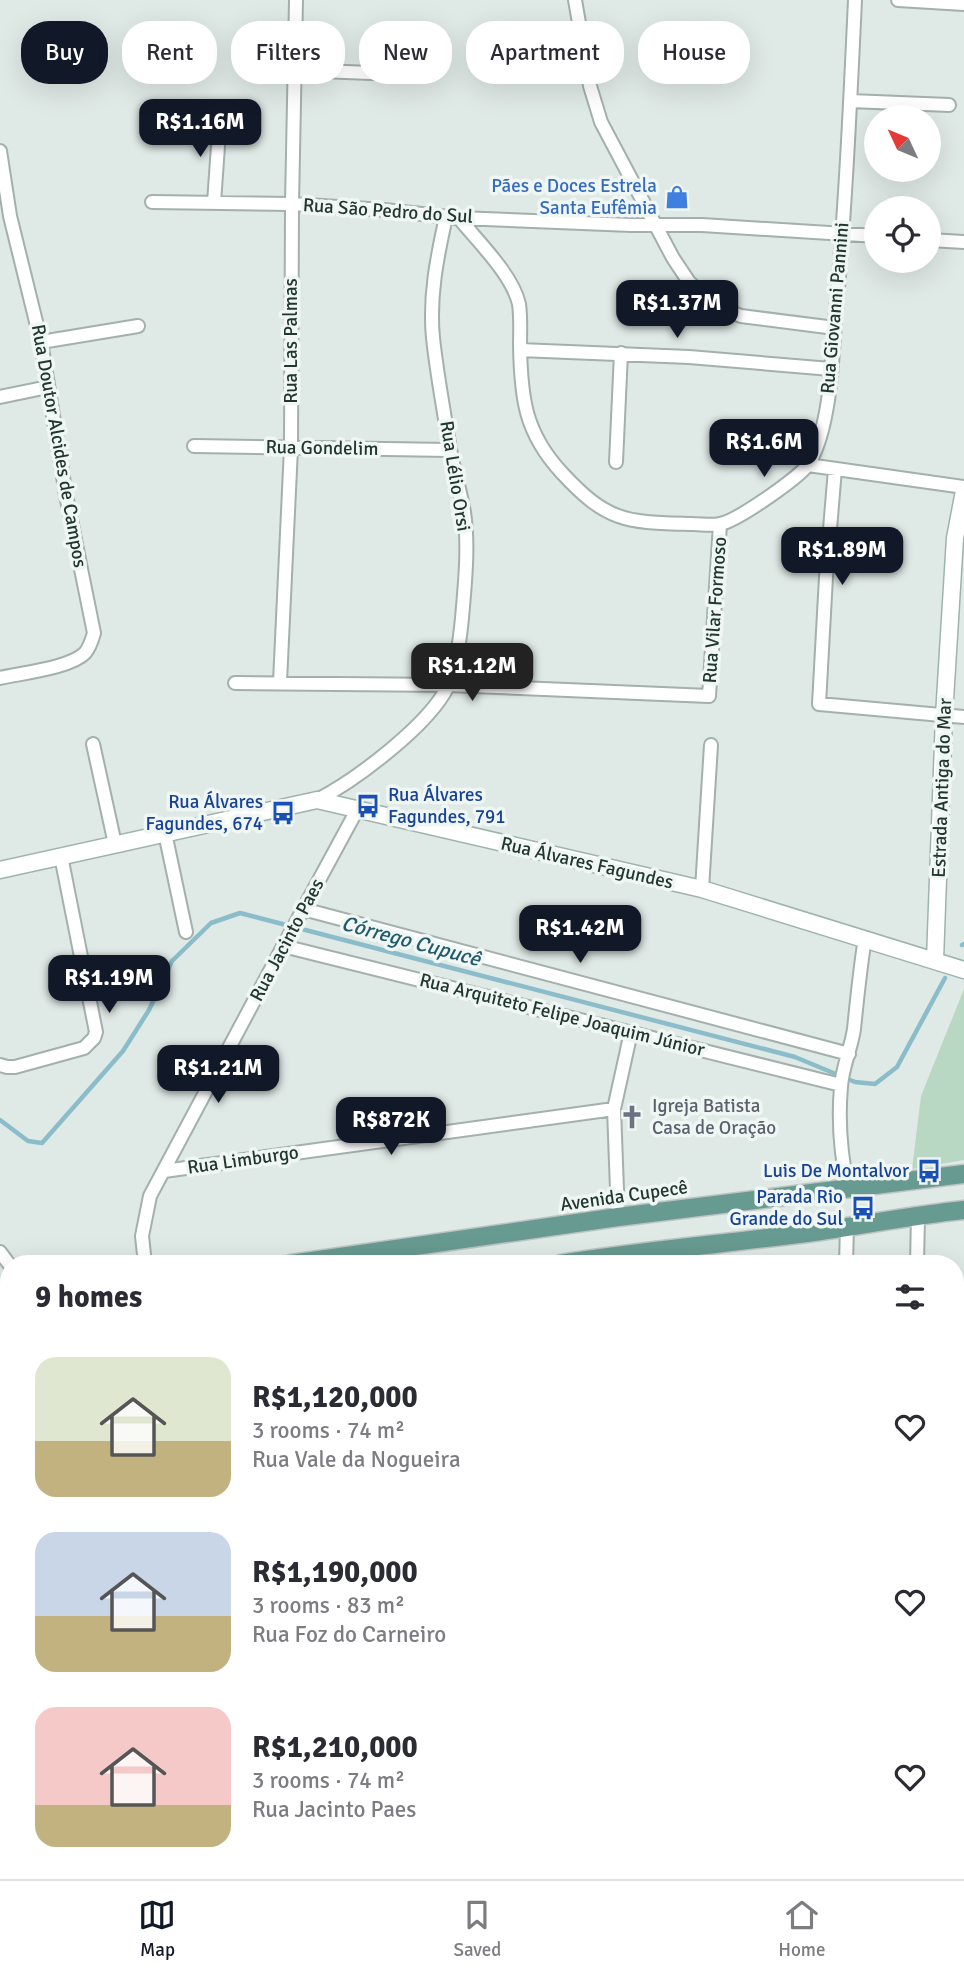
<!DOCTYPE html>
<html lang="en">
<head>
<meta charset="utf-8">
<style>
  :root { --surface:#fff; --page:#f7f7f7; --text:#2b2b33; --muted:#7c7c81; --line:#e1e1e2; --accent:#111827 }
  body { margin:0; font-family:Signika,sans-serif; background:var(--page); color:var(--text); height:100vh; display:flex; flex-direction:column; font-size:26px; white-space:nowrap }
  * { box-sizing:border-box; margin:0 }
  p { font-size:23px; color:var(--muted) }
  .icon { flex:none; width:38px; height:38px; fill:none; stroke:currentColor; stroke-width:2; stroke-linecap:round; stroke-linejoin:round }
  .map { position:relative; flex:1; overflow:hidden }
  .sheet { position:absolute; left:0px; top:1255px; width:964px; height:625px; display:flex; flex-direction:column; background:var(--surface); border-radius:28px 28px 0 0; box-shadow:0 7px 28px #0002 }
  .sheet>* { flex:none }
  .top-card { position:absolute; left:21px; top:21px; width:922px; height:63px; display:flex; gap:14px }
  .needle { width:46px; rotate:314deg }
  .tools { position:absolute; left:864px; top:105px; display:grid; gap:14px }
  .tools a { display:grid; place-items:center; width:77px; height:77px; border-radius:50%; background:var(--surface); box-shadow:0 7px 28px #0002; font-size:35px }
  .price { position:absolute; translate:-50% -60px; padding:0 16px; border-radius:14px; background:var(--accent); color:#fff; font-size:23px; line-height:46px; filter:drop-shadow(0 2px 4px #0008) }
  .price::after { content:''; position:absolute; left:50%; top:42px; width:21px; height:16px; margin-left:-10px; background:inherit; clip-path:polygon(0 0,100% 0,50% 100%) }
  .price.active { background:#222; color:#fff }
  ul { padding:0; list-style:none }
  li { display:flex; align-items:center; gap:21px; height:175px; padding:0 35px }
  li span { display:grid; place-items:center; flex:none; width:196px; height:140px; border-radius:21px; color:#555 }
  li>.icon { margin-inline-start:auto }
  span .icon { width:84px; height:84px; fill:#fffc; stroke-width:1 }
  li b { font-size:30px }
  h2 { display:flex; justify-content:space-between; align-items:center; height:84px; padding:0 35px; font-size:30px }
  .pill { padding:0 24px; border-radius:28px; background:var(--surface); box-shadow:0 7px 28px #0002; font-size:24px; line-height:63px }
  .pill.active { background:var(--accent); color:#fff }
  .tabs { display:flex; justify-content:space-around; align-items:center; height:98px; border-top:2px solid var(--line); background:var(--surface); font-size:19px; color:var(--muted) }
  .tabs a { display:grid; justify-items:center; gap:4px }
  .tabs .active { color:var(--accent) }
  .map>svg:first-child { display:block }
  .green { fill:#b9d8c3 }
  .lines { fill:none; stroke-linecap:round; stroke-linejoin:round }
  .stream { stroke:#8bbcc9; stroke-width:4.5 }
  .street-casing { stroke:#a3b0ac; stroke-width:16 }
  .secondary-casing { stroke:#9fb3ad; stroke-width:19 }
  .primary-casing { stroke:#bdc3c2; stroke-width:21 }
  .street { stroke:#fff; stroke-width:12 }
  .secondary { stroke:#fff; stroke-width:16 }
  .primary { stroke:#679a90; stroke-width:18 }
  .labels { text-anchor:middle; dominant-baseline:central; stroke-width:7; stroke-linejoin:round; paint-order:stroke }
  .shop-label { font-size:19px; fill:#366cbe; stroke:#eff6f3; text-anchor:end }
  .street-label { font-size:19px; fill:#223732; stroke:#eff6f3 }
  .transit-label { font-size:19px; fill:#164399; stroke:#eff6f3; text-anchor:end }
  .worship-label { font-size:19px; fill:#5b616d; stroke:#eff6f3; text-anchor:start }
  .water-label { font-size:21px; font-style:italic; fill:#225c6c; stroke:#eff6f3 }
</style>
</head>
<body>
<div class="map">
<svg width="964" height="1879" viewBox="0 0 964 1879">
  <rect width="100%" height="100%" fill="#dfe9e5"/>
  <!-- green -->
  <path class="green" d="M964 989V1160L912 1169 921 1096Z"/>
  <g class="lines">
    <!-- stream -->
    <path class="stream" d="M962 945 964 944
      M0 1120 28 1141 42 1143 123 1051 149 1010 172 961 211 923 240 913 795 1057 855 1082 875 1084 897 1067 945 978"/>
    <!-- street casing -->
    <g class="street-casing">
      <path id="street" d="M575 0 590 86 601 122 673 258 689 282 705 297 723 309 741 316 835 328
        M898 0 964 4
        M294 70 397 74
        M850 101 949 105
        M0 151 10 216 41 342 66 495 94 633C92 640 90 647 85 653 70 668 22 673 0 678
        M152 202 292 204 384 210 459 218 631 225H702L877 236
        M214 203 220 117
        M459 218C478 242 512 274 519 304 521 318 520 333 520 346 521 399 525 433 562 473 609 524 628 522 693 524 701 524 712 526 720 524 737 521 802 476 810 462 830 425 832 364 835 322 845 215 850 108 855 0
        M929 240 964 242
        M41 342 138 326
        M520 350 689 357 831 369
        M0 397 48 387
        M194 446 450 450
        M616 462 621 353
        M808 465 964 487
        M835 469 826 577 819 704 964 717
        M280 682 291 448 292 204 296 0
        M235 683 448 685 709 696 720 524
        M93 744 115 844
        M317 800C356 780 429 725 448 686 457 666 460 639 462 618 465 583 469 546 464 512 460 490 454 470 450 449 444 412 437 375 433 338 429 297 437 257 446 217
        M165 833 186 932
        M702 889 711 745
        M303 909 849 1054
        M283 946 841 1085
        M0 1065 7 1067H15L84 1048 94 1038 96 1032 61 856
        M164 1171 614 1109
        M848 1189C841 1156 838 1120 841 1087 842 1068 851 1049 854 1029 857 999 860 969 865 938
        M618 1217 614 1109 631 1032
        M0 1252 9 1264
        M145 1264 142 1236 150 1196 286 941 357 810
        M846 1264 847 1226
        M917 1264 918 1215
        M956 1461H964
        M0 1592 9 1589
        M956 1697H964
        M364 1871 368 1879
        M614 1871 617 1879
        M786 1871 793 1879
        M199 1879 219 1871
        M817 1879 818 1871
        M887 1879V1871"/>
    </g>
    <!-- secondary casing -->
    <g class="secondary-casing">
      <path id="secondary" d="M0 870 317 800 702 889 964 970
        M935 960 944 716 955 538 964 491
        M0 1402 9 1435
        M119 1871 122 1879"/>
    </g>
    <!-- primary casing -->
    <g class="primary-casing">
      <path id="primary" d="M291 1264 618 1217 964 1174
        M560 1264C646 1250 734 1243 821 1231 869 1224 916 1215 964 1210
        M0 1306 9 1305
        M0 1339 9 1338"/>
    </g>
    <!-- street -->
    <use href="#street" class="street"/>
    <!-- secondary -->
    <use href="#secondary" class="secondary"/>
    <!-- primary -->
    <use href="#primary" class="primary"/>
  </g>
  <!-- icons -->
  <defs>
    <g id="shop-bare" transform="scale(1.89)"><path d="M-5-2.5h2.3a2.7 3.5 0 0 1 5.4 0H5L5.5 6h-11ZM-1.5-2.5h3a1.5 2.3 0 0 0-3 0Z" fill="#3f7fe0" stroke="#eff6f3" stroke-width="2.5" paint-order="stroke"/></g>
    <g id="bus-bare" transform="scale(1.89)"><path d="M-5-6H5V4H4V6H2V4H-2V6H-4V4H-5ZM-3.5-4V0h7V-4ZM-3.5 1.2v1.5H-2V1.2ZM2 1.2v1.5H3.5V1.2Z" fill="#1a4fb4" stroke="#eff6f3" stroke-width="2.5" paint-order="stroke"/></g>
    <g id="church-bare" transform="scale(1.89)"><path d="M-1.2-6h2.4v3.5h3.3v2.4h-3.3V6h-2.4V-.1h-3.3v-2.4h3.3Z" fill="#6b7280" stroke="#eff6f3" stroke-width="2.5" paint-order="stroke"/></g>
  </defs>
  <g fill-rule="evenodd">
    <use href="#shop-bare" x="677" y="197"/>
    <use href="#bus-bare" x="368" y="806"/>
    <use href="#bus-bare" x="283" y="813"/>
    <use href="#church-bare" x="632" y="1117"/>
    <use href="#bus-bare" x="929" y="1171"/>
    <use href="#bus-bare" x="863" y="1208"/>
  </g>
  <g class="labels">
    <!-- shop labels -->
    <g class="shop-label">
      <text x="657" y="186">Pães e Doces Estrela<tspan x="657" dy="22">Santa Eufêmia</tspan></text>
    </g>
    <!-- street labels -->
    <g class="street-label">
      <text transform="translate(388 211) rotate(4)">Rua São Pedro do Sul</text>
      <text transform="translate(835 308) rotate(-85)">Rua Giovanni Pannini</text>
      <text transform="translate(291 341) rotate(-90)">Rua Las Palmas</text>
      <text transform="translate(59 446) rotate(80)">Rua Doutor Alcides de Campos</text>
      <text transform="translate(322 448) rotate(1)">Rua Gondelim</text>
      <text transform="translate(455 476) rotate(81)">Rua Lélio Orsi</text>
      <text transform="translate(715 610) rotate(-86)">Rua Vilar Formoso</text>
      <text transform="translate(942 788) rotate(-88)">Estrada Antiga do Mar</text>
      <text transform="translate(587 863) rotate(13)">Rua Álvares Fagundes</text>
      <text transform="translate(287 940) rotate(-62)">Rua Jacinto Paes</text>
      <text transform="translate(562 1015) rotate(14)">Rua Arquiteto Felipe Joaquim Júnior</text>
      <text transform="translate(243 1160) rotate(-8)">Rua Limburgo</text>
      <text transform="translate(624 1196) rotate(-8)">Avenida Cupecê</text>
    </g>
    <!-- transit labels -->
    <g class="transit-label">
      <text x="388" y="795" text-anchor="start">Rua Álvares<tspan x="388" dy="22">Fagundes, 791</tspan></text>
      <text x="263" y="802">Rua Álvares<tspan x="263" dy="22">Fagundes, 674</tspan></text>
      <text x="909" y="1171">Luis De Montalvor</text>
      <text x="843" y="1197">Parada Rio<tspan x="843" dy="22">Grande do Sul</tspan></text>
    </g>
    <!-- worship labels -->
    <g class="worship-label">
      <text x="652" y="1106">Igreja Batista<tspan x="652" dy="22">Casa de Oração</tspan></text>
    </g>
    <!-- water labels -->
    <g class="water-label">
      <text transform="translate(411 941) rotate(15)">Córrego Cupucê</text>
    </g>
  </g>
</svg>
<div class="tools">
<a><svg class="needle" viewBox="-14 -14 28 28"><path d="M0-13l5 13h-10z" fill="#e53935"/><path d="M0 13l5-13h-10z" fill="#7c7c81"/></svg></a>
<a><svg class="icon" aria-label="locate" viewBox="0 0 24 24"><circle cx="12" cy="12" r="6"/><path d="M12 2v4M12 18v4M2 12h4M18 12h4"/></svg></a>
</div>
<b class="price" style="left:200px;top:159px">R$1.16M</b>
<b class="price" style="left:677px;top:340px">R$1.37M</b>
<b class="price" style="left:764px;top:479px">R$1.6M</b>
<b class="price" style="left:842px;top:587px">R$1.89M</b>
<b class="price active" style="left:472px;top:703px">R$1.12M</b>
<b class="price" style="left:580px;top:965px">R$1.42M</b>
<b class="price" style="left:109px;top:1015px">R$1.19M</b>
<b class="price" style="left:218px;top:1105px">R$1.21M</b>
<b class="price" style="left:391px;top:1157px">R$872K</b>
<div class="top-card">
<a class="pill active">Buy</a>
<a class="pill">Rent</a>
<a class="pill">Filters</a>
<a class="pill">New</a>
<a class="pill">Apartment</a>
<a class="pill">House</a>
</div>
<section class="sheet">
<h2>9 homes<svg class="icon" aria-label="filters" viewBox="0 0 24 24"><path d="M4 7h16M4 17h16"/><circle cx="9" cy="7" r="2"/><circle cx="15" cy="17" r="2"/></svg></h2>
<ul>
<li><span style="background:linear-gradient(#dfe7d0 60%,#c2b280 0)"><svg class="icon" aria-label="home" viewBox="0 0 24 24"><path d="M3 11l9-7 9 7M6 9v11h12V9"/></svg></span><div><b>R$1,120,000</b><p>3 rooms · 74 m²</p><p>Rua Vale da Nogueira</p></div><svg class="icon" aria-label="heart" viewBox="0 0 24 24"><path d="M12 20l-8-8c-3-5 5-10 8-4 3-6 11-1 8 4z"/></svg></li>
<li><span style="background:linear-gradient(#c9d6e8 60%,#c2b280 0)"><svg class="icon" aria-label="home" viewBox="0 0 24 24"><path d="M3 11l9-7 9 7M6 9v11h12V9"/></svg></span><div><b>R$1,190,000</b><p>3 rooms · 83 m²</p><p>Rua Foz do Carneiro</p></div><svg class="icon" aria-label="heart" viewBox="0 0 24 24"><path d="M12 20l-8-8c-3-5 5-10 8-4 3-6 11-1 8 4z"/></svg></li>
<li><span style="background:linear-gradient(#f6c9c9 70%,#c2b280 0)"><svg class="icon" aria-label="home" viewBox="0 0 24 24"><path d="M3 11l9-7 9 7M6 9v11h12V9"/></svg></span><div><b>R$1,210,000</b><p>3 rooms · 74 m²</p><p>Rua Jacinto Paes</p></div><svg class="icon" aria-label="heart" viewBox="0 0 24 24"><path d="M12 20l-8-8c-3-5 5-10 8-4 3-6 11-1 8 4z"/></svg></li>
</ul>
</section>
</div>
<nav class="tabs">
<a class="active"><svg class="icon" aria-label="map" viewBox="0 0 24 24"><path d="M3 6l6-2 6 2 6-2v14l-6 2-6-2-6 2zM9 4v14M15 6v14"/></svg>Map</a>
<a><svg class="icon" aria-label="saved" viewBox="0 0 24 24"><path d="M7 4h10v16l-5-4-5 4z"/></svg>Saved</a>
<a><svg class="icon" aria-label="home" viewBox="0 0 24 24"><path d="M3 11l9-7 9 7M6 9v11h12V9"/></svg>Home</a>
</nav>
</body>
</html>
